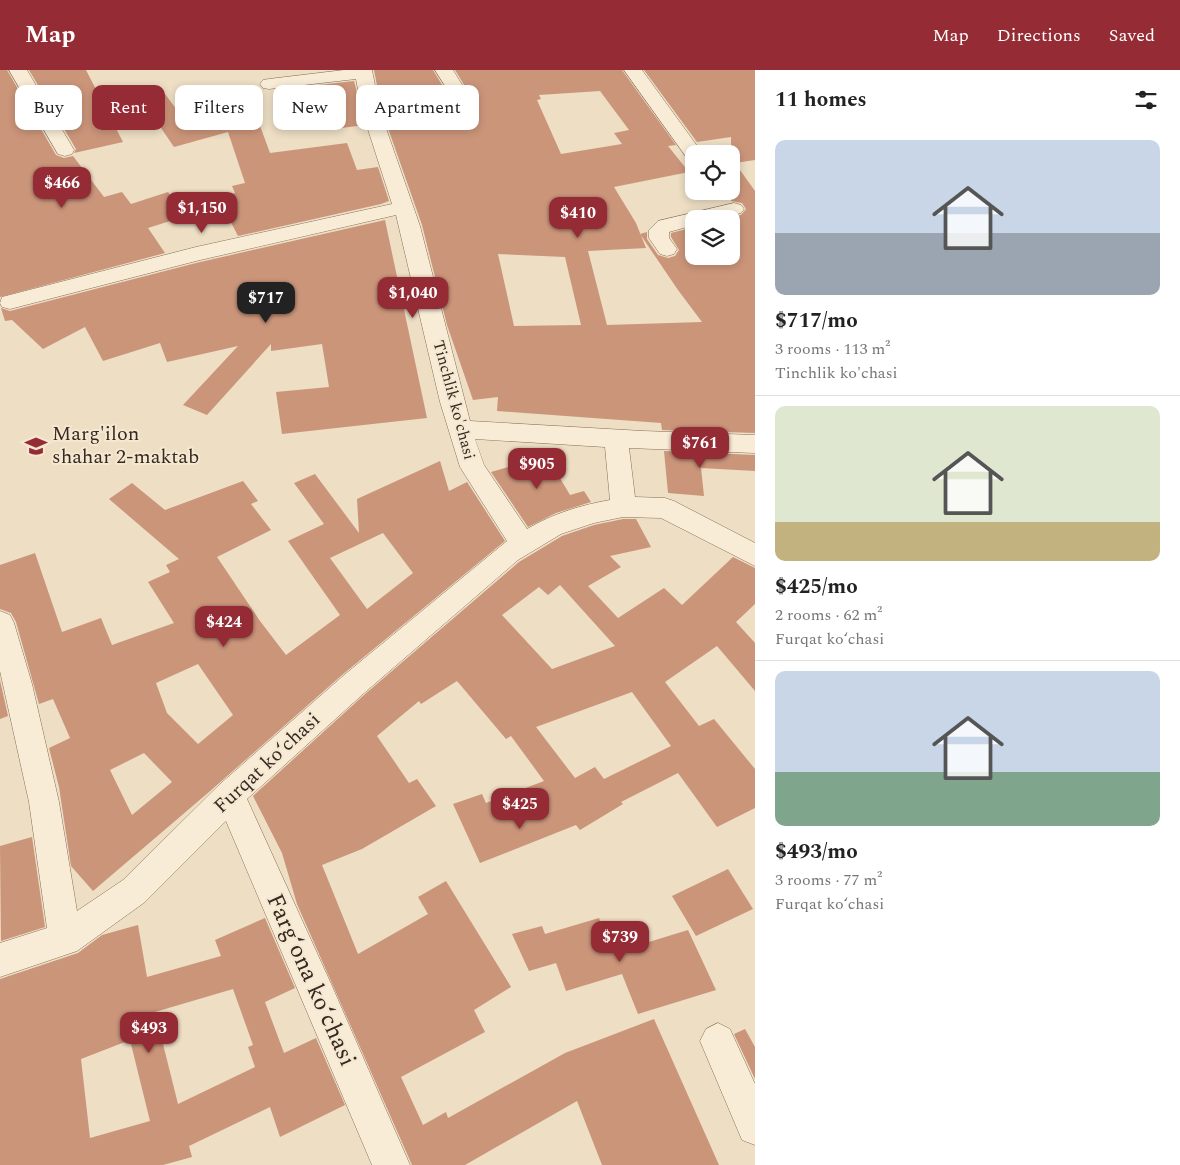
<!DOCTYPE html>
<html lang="en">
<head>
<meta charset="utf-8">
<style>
  :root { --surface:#fff; --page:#f6f6f6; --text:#222; --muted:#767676; --line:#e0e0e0; --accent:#952c35 }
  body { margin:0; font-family:Spectral,serif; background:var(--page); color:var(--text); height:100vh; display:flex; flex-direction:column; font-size:19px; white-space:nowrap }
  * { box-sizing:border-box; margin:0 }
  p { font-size:16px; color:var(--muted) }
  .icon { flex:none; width:28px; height:28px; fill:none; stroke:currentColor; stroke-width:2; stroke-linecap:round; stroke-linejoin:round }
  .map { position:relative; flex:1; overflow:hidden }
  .side { display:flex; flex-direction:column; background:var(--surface); width:425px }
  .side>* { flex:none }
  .guide { position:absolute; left:15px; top:15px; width:475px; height:45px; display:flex; gap:10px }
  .buttons { position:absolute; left:685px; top:75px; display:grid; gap:10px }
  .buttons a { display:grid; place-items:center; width:55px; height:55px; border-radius:10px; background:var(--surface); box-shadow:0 2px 8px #0003; font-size:25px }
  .price { position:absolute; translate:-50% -42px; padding:0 11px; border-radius:10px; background:var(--accent); color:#fff; font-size:16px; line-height:32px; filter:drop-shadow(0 1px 2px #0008) }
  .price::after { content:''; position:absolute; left:50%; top:30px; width:15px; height:11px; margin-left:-8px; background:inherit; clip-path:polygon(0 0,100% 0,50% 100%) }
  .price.active { background:#222; color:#fff }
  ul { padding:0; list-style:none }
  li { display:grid; align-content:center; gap:10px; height:265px; padding:0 20px }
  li+li { border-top:1px solid var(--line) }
  li span { display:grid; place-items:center; height:155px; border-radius:10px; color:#555 }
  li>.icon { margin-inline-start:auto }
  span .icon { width:90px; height:90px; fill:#fffc; stroke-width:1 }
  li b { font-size:21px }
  h2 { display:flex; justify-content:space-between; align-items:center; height:60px; padding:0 20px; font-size:21px }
  .chip { padding:0 18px; border-radius:10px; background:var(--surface); box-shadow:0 2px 8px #0003; font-size:18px; line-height:45px }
  .chip.active { background:var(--accent); color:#fff }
  header { display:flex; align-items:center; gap:30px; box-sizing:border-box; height:70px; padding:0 25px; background:var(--accent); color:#fff }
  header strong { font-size:24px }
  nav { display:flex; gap:28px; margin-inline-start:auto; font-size:18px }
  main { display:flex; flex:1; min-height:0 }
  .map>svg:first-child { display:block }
  .building { fill:#cb957a; fill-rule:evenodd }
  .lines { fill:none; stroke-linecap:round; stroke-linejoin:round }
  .minor-casing { stroke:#876f5b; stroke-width:1 }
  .minor { fill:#f8ecd7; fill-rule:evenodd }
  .labels { text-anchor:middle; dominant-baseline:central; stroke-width:4; stroke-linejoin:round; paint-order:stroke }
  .far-street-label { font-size:16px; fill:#38291e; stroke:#f5e8d3 }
  .poi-label { font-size:20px; fill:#38291e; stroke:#f5e8d3; text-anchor:start }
  .street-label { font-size:20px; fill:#38291e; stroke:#f5e8d3 }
  .near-street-label { font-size:24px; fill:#38291e; stroke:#f5e8d3 }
</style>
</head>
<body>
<header>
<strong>Map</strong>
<nav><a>Map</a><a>Directions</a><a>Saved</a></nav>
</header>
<main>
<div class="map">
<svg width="755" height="1095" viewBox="0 0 755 1095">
  <rect width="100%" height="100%" fill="#eddec4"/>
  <!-- building -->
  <path class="building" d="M0 0H7L56 85 64 88 73 86 104 127 122 122 131 134 168 122 186 146 148 158 165 183 0 227Z
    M29 0H86L123 72 74 83 76 79Z
    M374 0H433L447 23 455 25 461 24 466 18 455 0H622L676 75 668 76 689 102 614 117 636 153 646 178 588 181 607 255 702 252 678 220 640 164 647 162V169L658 185 668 188 675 186 679 180 671 167V163L694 157V186H731V147L741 145 746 139 742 133 731 131V67L697 72 644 0H755V90L735 93 755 121V363L662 360 661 353 497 341 498 327 473 330 447 255 422 155 382 41ZM600 21 629 60 614 63 622 74 561 84 537 30 541 29 539 25ZM498 184 565 187 581 255 514 256Z
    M354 11 365 55 326 60 311 16Z
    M162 20 180 44 251 31 270 83 347 73 357 100 378 97 389 131 381 134 238 166 218 127 235 123 232 116 245 113 228 62 174 77 139 26Z
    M385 150 427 348 282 364 276 322 329 317 322 274 271 281V274L207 345 183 335 238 276 167 292 160 273 103 291 85 257 43 279 12 250 5 251 1 238 10 241 196 193Z
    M664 381 755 385V401L701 398 704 426 668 423Z
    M547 386 570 425 584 421 591 432 556 443 528 457 491 402Z
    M440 391 449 421 467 412 505 471 342 605 209 722 93 821 71 796 59 717 49 678 70 668 53 629 39 634 16 552 11 543 0 539V495L35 483 62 562 101 548 112 575 174 553 148 512 170 502 166 495 179 489 109 429 132 413 165 440 243 411 258 431 251 434 271 460 217 487 260 551 286 585 340 545 288 471 324 454 294 413 315 404 359 463 357 429ZM383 463 413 503 367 539 330 488ZM198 594 233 645 198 674 167 643 156 613ZM144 683 172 712 132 745 110 700Z
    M623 449H636L651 477 610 486 621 497 588 516 618 548 664 518 682 535 733 487 755 498V534L736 552 755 573V621L717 576 665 612 699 656 714 649 755 699V738L717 757 678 703 621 732 623 734 580 760 576 755 480 793 453 734 482 724 486 733 544 711 511 666 506 669 457 611 421 634 419 631 377 666 409 713 417 709 436 736 362 779 322 795 358 884 428 844 418 827 446 811 511 917 474 940 485 962 401 1007 423 1055 446 1042 448 1048 565 983 654 949 719 1095H602L577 1031 465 1095H412L297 834 282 783 253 726 364 625 519 492 562 466 594 455ZM560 515 615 576 552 599 502 545 539 517 548 525ZM632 622 671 676 604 709 595 697 575 708 536 657Z
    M0 610 8 646 0 649Z
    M32 767 45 857 1 871 0 776Z
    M728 799 753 839 696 866 672 826Z
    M265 848 295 918 265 932 284 983 316 968 345 1035 280 1067 270 1037 189 1076 192 1087 163 1095H0V909L78 883 102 865 138 855 147 907 221 886 215 870ZM233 919 253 975 248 977 255 997 178 1034 155 942ZM130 970 150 1051 90 1068 81 989Z
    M599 848 613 883 688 860 716 920 638 944 622 904 566 921 556 893 529 901 512 864 542 856 545 864Z
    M745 959 755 977V1009L734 964Z"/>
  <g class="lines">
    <!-- minor casing -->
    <g class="minor-casing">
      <path id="minor" d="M9 0H27L74 80 72 84 65 86 58 84Z
        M344 0H372L380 41 420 156 470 351 643 361 755 365V383L629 378 635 427 665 428 674 431 755 473V496L661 448 623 447 594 453 561 464 518 490 363 624 247 729 332 916 410 1095H372L226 751 145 832 77 881 0 907V873L47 858 29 732 0 601V541L10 545 14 553 32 614 59 732 77 841 123 810 219 715 343 606 507 471 460 397 440 332 396 145 196 191 10 239 2 237 0 233 2 227 196 177 392 134 362 41 356 9 269 19 263 18 260 14 263 10 269 9ZM475 369 605 377 610 430C581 435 552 444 527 459L484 395Z
        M435 0H453L464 18 461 22 455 23 449 22Z
        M624 0H642L703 84H694V90L687 88Z
        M734 133 741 135 744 139 741 143 718 149H694V155L669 162V168L677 179 674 184 667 186 660 184 649 168V160L658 151Z
        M718 953 730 959 755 1014V1075L742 1070 700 971 706 959Z"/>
    </g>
    <!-- minor -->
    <use href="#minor" class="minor"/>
  </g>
  <!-- icons -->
  <defs>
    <g id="school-bare" transform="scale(1.725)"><path d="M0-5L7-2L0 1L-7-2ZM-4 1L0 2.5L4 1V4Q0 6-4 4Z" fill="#952c35" stroke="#f5e8d3" stroke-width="2.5" paint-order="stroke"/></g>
  </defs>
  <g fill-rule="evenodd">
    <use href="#school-bare" x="36" y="376"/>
  </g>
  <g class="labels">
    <!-- far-street labels -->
    <g class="far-street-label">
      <text transform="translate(454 330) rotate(75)">Tinchlik ko'chasi</text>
    </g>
    <!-- poi labels -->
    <g class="poi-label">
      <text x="52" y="364">Marg'ilon<tspan x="52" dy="23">shahar 2-maktab</tspan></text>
    </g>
    <!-- street labels -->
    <g class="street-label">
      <text transform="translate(267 693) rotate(-43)">Furqat koʻchasi</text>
    </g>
    <!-- near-street labels -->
    <g class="near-street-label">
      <text transform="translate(311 910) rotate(66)">Fargʻona koʻchasi</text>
    </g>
  </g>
</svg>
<div class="buttons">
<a><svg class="icon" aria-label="locate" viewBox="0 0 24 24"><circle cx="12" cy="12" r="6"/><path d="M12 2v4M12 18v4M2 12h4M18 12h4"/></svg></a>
<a><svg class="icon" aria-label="layers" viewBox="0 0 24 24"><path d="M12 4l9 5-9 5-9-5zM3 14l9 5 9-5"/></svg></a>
</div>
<b class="price" style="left:62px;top:139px">$466</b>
<b class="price" style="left:202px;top:164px">$1,150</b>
<b class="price" style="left:578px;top:169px">$410</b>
<b class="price" style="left:413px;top:249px">$1,040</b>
<b class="price active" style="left:266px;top:254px">$717</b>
<b class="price" style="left:700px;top:399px">$761</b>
<b class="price" style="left:537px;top:420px">$905</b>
<b class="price" style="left:224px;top:578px">$424</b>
<b class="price" style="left:520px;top:760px">$425</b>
<b class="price" style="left:620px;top:893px">$739</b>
<b class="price" style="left:149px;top:984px">$493</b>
<div class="guide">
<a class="chip">Buy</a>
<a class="chip active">Rent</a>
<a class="chip">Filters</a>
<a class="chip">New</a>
<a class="chip">Apartment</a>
</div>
</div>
<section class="side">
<h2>11 homes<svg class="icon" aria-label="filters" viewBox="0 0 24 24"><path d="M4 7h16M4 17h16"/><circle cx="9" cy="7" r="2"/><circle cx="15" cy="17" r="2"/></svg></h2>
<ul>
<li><span style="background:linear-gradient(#c9d6e8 60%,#9aa5b1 0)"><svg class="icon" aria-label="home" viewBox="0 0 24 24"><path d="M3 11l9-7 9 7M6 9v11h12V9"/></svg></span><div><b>$717/mo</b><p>3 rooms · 113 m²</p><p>Tinchlik ko'chasi</p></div></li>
<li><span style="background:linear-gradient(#dfe7d0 75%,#c2b280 0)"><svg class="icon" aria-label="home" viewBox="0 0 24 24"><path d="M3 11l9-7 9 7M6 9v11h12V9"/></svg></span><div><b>$425/mo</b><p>2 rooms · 62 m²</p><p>Furqat koʻchasi</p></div></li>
<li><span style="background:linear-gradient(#c9d6e8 65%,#7fa58c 0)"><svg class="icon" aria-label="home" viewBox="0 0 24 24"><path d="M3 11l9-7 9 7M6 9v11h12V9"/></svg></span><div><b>$493/mo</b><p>3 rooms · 77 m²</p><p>Furqat koʻchasi</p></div></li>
</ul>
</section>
</main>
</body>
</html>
